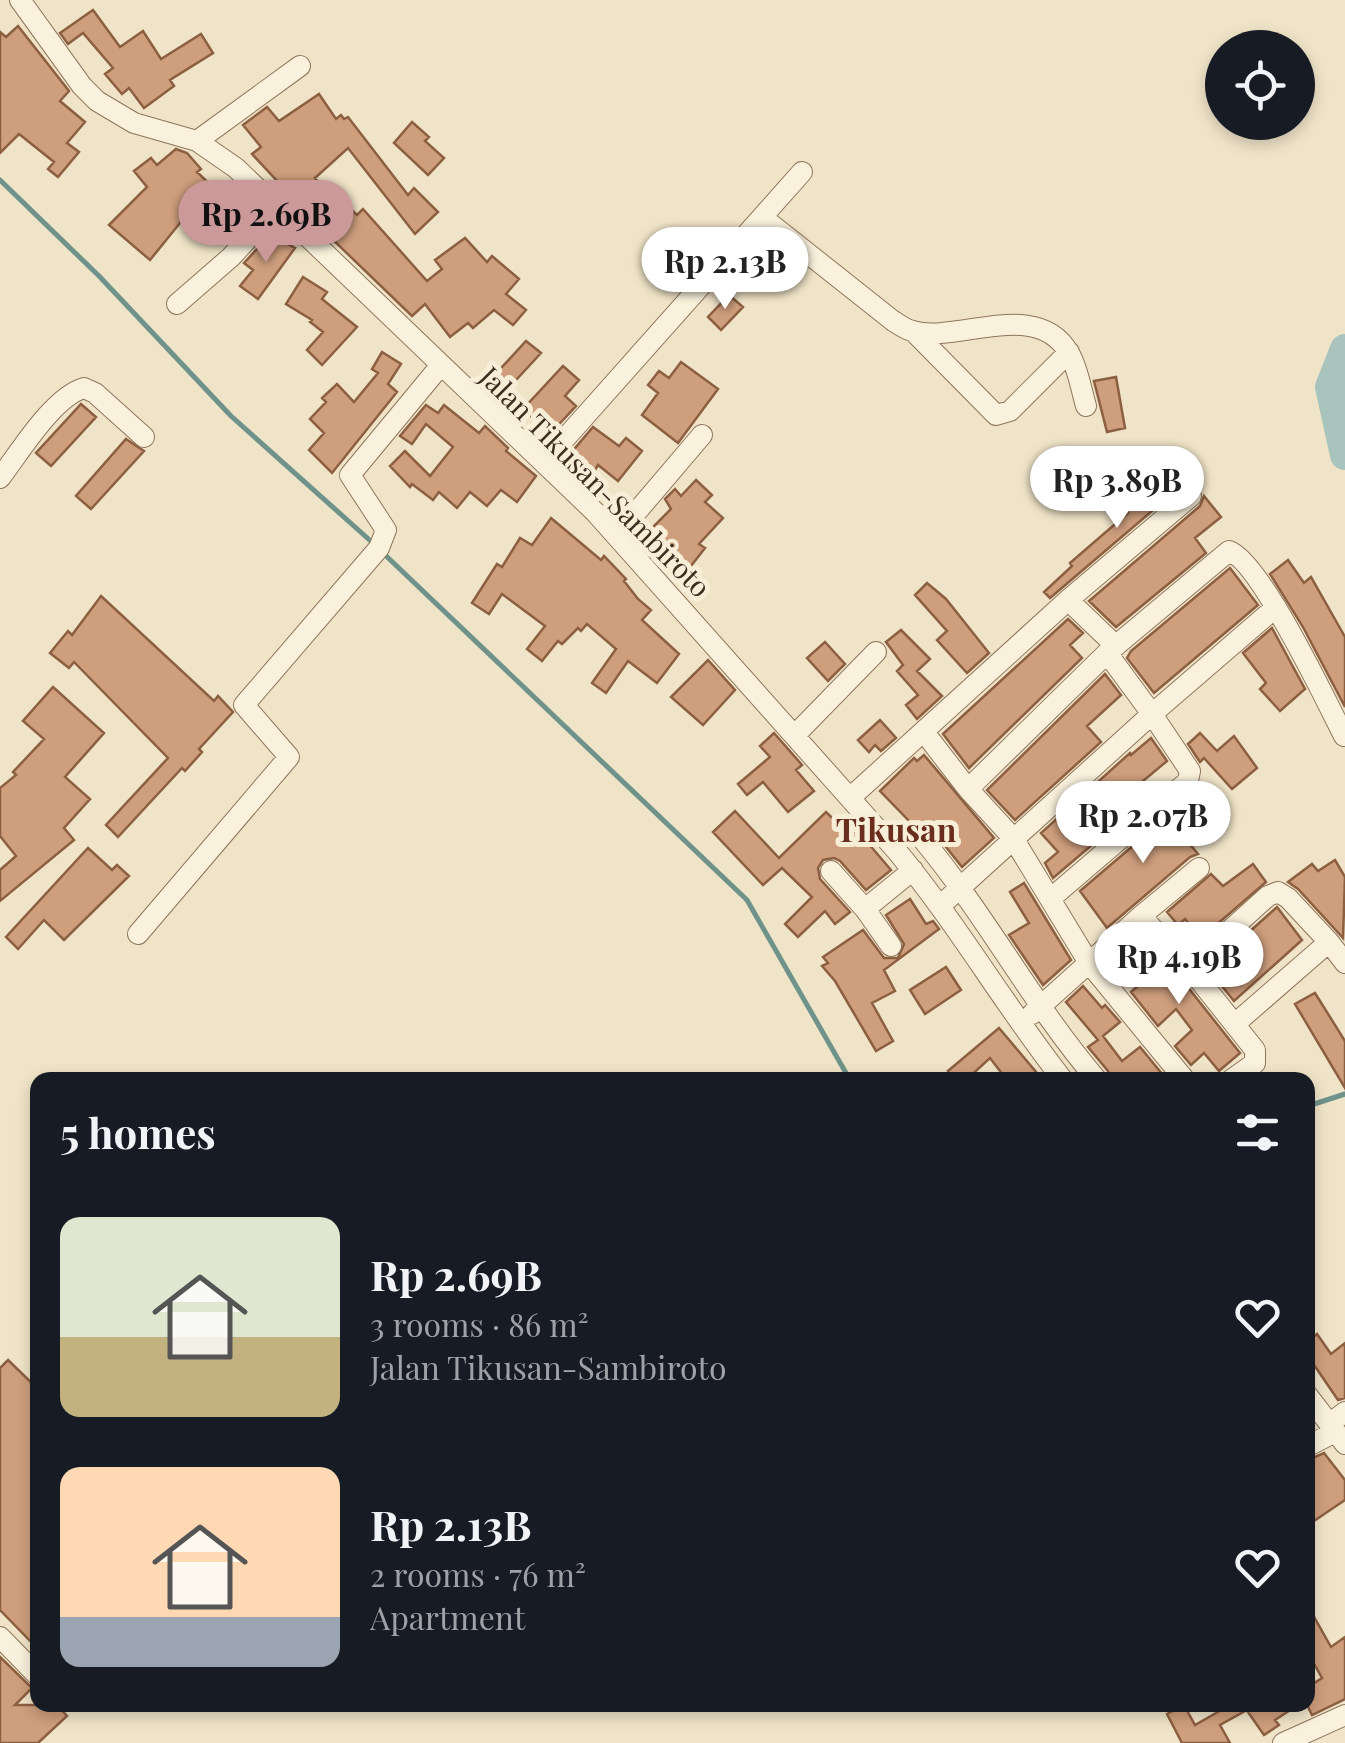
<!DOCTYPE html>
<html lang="en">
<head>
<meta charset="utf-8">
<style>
  :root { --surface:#171b24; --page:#20242c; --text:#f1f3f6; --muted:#9ea1a6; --accent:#cc999b }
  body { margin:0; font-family:"Playfair Display",serif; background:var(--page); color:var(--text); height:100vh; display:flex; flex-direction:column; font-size:38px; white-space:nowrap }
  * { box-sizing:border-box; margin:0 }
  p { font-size:32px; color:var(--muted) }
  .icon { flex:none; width:55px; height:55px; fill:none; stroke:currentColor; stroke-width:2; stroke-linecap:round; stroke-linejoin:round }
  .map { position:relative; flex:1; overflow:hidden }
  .side { position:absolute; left:30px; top:1072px; width:1285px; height:640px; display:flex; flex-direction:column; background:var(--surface); border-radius:20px; box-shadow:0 5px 15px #0003 }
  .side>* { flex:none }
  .buttons { position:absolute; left:1205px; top:30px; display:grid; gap:20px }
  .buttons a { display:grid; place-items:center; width:110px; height:110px; border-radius:50%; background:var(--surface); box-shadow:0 5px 15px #0003; font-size:50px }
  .price { position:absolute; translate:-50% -85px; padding:0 22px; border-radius:35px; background:#fff; color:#222; font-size:32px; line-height:65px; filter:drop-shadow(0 2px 5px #0008) }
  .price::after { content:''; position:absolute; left:50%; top:60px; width:30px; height:22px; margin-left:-15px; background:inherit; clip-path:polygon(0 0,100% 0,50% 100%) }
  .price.on { background:var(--accent); color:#111 }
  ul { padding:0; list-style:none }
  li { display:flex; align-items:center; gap:30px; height:250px; padding:0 30px }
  li span { display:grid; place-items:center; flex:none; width:280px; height:200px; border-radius:20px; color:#555 }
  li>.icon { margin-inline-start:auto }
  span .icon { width:120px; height:120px; fill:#fffc; stroke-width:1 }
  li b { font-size:42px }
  h2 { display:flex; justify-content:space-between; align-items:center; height:120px; padding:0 30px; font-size:42px }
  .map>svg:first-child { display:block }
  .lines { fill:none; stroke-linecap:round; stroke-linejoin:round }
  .stream { stroke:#6f938a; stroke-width:5 }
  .river { stroke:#a9c4bc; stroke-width:30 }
  .building { fill:#cf9f7d; stroke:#8d5f41; stroke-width:2.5 }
  .minor-casing { stroke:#8d765c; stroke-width:22 }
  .minor { stroke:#faf1dc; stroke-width:20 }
  .labels { text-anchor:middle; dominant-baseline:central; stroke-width:10; stroke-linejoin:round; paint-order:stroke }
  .street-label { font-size:28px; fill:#3d2e20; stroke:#f7eed8 }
  .quarter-label { font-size:32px; font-weight:bold; fill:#6b2e1e; stroke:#f7eed8 }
</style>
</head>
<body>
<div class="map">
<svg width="1345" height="1743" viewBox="0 0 1345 1743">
  <rect width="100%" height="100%" fill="#f0e4c8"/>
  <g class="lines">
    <!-- stream -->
    <path class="stream" d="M0 180 99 276 231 416 374 544
      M382 552 747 900 850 1080
      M1308 1106 1345 1094"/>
    <!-- river -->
    <path class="river" d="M1345 349 1330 387 1345 455"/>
  </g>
  <!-- building -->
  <path class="building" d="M93 10 120 47 143 31 161 59 201 34 213 53 170 80 174 86 144 108 129 88 122 94 105 74 113 68 83 33 68 44 60 33Z
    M18 26 69 91 60 101 85 122 67 143 79 152 58 177 48 169 54 162 19 134 0 153V32L6 37Z
    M319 94 336 119 341 115 344 119 348 117 408 195 414 188 438 212 415 234 348 148 315 178 333 200 337 196 357 215 363 209 427 281 442 269 435 260 465 238 487 262 492 256 519 279 506 294 526 310 513 325 494 310 473 328 468 323 450 337 425 304 412 316 328 235 335 224 322 215 316 223 288 199 291 196 252 154 261 147 243 125 267 107 279 121Z
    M412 122 429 137 425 141 444 158 428 175 394 143Z
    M176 149 187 153 201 169 197 172 217 191 188 222 184 218 150 260 109 225 147 187 134 171 151 158 157 165Z
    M270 235 295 248 258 299 240 286 253 270 244 263Z
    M303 277 327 292 322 299 357 327 322 365 307 350 323 332 310 322 312 320 286 304Z
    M729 295 743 307 721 330 708 317Z
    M526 341 541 353 505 392 491 379Z
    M382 352 401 364 388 384 397 392 332 473 309 450 324 433 310 419 326 402 322 398 337 384 354 402 378 373 372 369Z
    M681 362 718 389 678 443 642 415 658 393 648 385 659 371 669 378Z
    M563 366 579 380 565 396 576 406 548 436 524 408Z
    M1116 377 1125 428 1107 432 1094 381Z
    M81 404 96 417 51 466 36 453Z
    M426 405 438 413 444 405 479 433 485 426 508 448 506 451 536 476 517 502 501 490 487 506 470 492 457 508 439 492 433 500 412 484 410 487 390 466 405 451 430 476 453 447 426 424 412 444 400 436Z
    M593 427 619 446 626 438 642 451 618 481 598 465 591 477 565 460Z
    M126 439 144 451 91 509 76 496Z
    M1169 475 1179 488 1050 598 1044 592 1072 566 1070 563 1128 513 1125 510 1143 491 1146 494Z
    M696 480 712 495 705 502 723 518 699 544 705 548 687 571 669 557 646 534 671 509 665 499 675 489 681 496Z
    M1204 496 1221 517 1195 538 1206 553 1116 627 1089 601 1200 506Z
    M551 518 601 560 604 556 626 579 624 581 638 599 651 610 642 620 679 654 657 683 628 661 606 693 592 683 616 649 587 624 581 631 578 628 562 644 558 641 542 661 527 649 545 626 502 594 489 614 472 603 497 564 502 567 520 538 532 545Z
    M1288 560 1304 583 1311 577 1345 637V707L1303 627 1270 574Z
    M1230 568 1258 605 1154 693 1127 658 1131 651Z
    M927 583 946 599 989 653 967 673 937 640 947 631 915 595Z
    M101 596 214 701 218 696 233 712 199 749 202 752 185 771 182 768 118 837 106 825 168 758 74 662 69 668 50 653 68 631 72 635Z
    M1068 619 1083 633 1070 645 1082 658 969 768 943 734Z
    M1272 628 1305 689 1280 711 1260 689 1266 683 1243 653Z
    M901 630 930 659 917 671 942 696 917 719 906 705 918 695 897 671 903 665 886 642Z
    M825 642 845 664 828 681 807 658Z
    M708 660 735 690 703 725 671 697Z
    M1105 674 1121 695 1087 726 1101 742 1015 820 987 790Z
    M53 687 104 733 65 777 90 799 64 828 74 840 0 901V870L16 856 0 836V788L16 775 13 772 44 739 23 721Z
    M880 720 896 738 881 751 875 745 869 752 858 740Z
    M774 733 802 765 796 770 814 791 788 812 763 782 747 795 738 784 770 757 760 746Z
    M1200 733 1217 751 1234 736 1257 768 1232 789 1204 758 1200 762 1188 744Z
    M1151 738 1167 761 1137 786 1146 799 1053 878 1045 863 1058 852 1041 833 1130 753 1131 755Z
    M924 755 994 838 962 867 934 832 917 823 914 826 880 791 914 758 917 761Z
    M1189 798 1204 816 1182 835 1198 854 1190 857 1107 928 1080 891Z
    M735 811 779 858 826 812 850 835 856 829 891 870 866 890 840 861 834 858 823 860 818 868 820 879 850 912 835 924 825 911 798 937 785 924 812 897 782 868 763 885 713 832Z
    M88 848 112 870 117 865 129 876 64 940 44 920 18 949 6 937Z
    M1335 860 1345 877 1343 938 1298 889 1288 882 1312 864 1318 871Z
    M1253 864 1266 882 1200 939 1185 919 1178 925 1167 912 1211 874 1223 886Z
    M1024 883 1071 960 1043 985 1009 935 1029 923 1010 892Z
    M910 899 926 924 933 921 939 929 884 970 895 991 872 1003 893 1041 876 1051 835 981 822 966 828 963 823 957 863 930 884 958H898L904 944 886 915Z
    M1277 907 1302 940 1234 1001 1208 969Z
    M1140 935 1179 976 1240 1053 1219 1071 1204 1053 1191 1065 1175 1046 1192 1030 1176 1009 1158 1026 1131 992 1147 978 1124 950Z
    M946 967 961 990 925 1014 910 990Z
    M1083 986 1102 1008 1105 1005 1120 1022 1103 1036 1122 1061 1140 1047 1167 1080H1110L1108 1071 1088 1047 1098 1040 1066 1002Z
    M1315 993 1345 1041V1088L1295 1004Z
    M999 1028 1037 1073 1028 1080H1007L990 1058 966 1080H956L948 1071Z
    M1317 1334 1331 1354 1345 1343V1398L1338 1400 1308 1356V1341Z
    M8 1360 38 1389V1649L0 1610V1368Z
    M1324 1453 1345 1480V1500L1308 1525V1460Z
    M1308 1606 1331 1647 1345 1637V1699L1312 1715 1308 1707V1687L1322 1678 1308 1653Z
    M0 1657 32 1688 15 1705H57L67 1716 38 1743H0Z
    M1184 1705 1195 1725 1230 1705 1254 1706 1220 1725 1230 1743H1182L1167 1714Z
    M1258 1705H1298L1275 1720 1279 1725 1264 1735 1248 1712Z"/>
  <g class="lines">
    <!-- minor casing -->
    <g class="minor-casing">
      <path id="minor" d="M20 0 82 86 97 101 134 123 197 141 236 168 595 512 896 850C957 923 1004 1005 1063 1080
        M197 141 300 66
        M762 217 892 320C898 324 906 330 913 331 957 344 1037 297 1069 353 1078 368 1081 389 1086 406
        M177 304 231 257 277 207
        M914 332 996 415 1010 411 1069 352
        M545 461 802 172
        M0 478C20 452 53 397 84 388L95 393 144 437
        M617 535 702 435
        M1068 600 1191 496
        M1107 653 1152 714 1276 607
        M924 732 968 789 1013 838 1089 963 1185 1080
        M796 734 876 652
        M968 789 1107 653 1229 551C1260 561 1326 701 1344 736
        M851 797 1068 600 1116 646
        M924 841C987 917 1033 1005 1097 1080
        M831 871 865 909 891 946
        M941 905 1152 714 1190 771 1188 781 1050 899
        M865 909 913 870
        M1141 916 1199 868
        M138 934 289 757 244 705 379 548 386 530 350 475 441 365
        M1329 942 1345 963
        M1032 1014 1141 916 1189 967
        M1231 1080 1255 1063V1050L1189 967 1268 896 1278 892 1288 898 1329 942 1237 1022
        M1308 1396 1345 1444
        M1329 1424 1345 1412
        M1308 1446 1335 1432
        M0 1637 38 1676
        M1283 1743 1345 1715"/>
    </g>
    <!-- minor -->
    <use href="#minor" class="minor"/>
  </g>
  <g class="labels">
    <!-- street labels -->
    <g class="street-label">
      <text transform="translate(596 481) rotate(45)">Jalan Tikusan-Sambiroto</text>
    </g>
    <!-- quarter labels -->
    <g class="quarter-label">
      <text x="896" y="828">Tikusan</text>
    </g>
  </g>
</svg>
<div class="buttons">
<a><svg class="icon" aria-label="locate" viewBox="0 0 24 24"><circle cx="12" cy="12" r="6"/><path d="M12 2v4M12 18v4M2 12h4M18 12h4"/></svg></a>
</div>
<b class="price on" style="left:266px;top:265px">Rp 2.69B</b>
<b class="price" style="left:725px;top:312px">Rp 2.13B</b>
<b class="price" style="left:1117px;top:531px">Rp 3.89B</b>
<b class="price" style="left:1143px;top:866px">Rp 2.07B</b>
<b class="price" style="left:1179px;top:1007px">Rp 4.19B</b>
<section class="side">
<h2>5 homes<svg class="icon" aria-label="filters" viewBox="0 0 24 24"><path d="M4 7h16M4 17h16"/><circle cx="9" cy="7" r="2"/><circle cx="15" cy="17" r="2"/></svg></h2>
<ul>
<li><span style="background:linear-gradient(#dfe7d0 60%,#c2b280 0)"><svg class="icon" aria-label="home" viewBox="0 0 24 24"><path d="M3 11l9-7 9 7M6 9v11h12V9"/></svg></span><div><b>Rp 2.69B</b><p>3 rooms · 86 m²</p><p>Jalan Tikusan-Sambiroto</p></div><svg class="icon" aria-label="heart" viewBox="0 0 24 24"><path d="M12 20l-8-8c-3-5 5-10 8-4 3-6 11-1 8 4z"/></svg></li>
<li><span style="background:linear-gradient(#ffd9b3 75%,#9aa5b1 0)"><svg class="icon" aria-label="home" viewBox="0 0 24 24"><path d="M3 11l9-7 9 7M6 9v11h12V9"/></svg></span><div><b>Rp 2.13B</b><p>2 rooms · 76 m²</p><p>Apartment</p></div><svg class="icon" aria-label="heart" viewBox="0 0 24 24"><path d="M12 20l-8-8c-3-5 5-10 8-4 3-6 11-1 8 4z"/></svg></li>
</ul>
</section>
</div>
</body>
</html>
